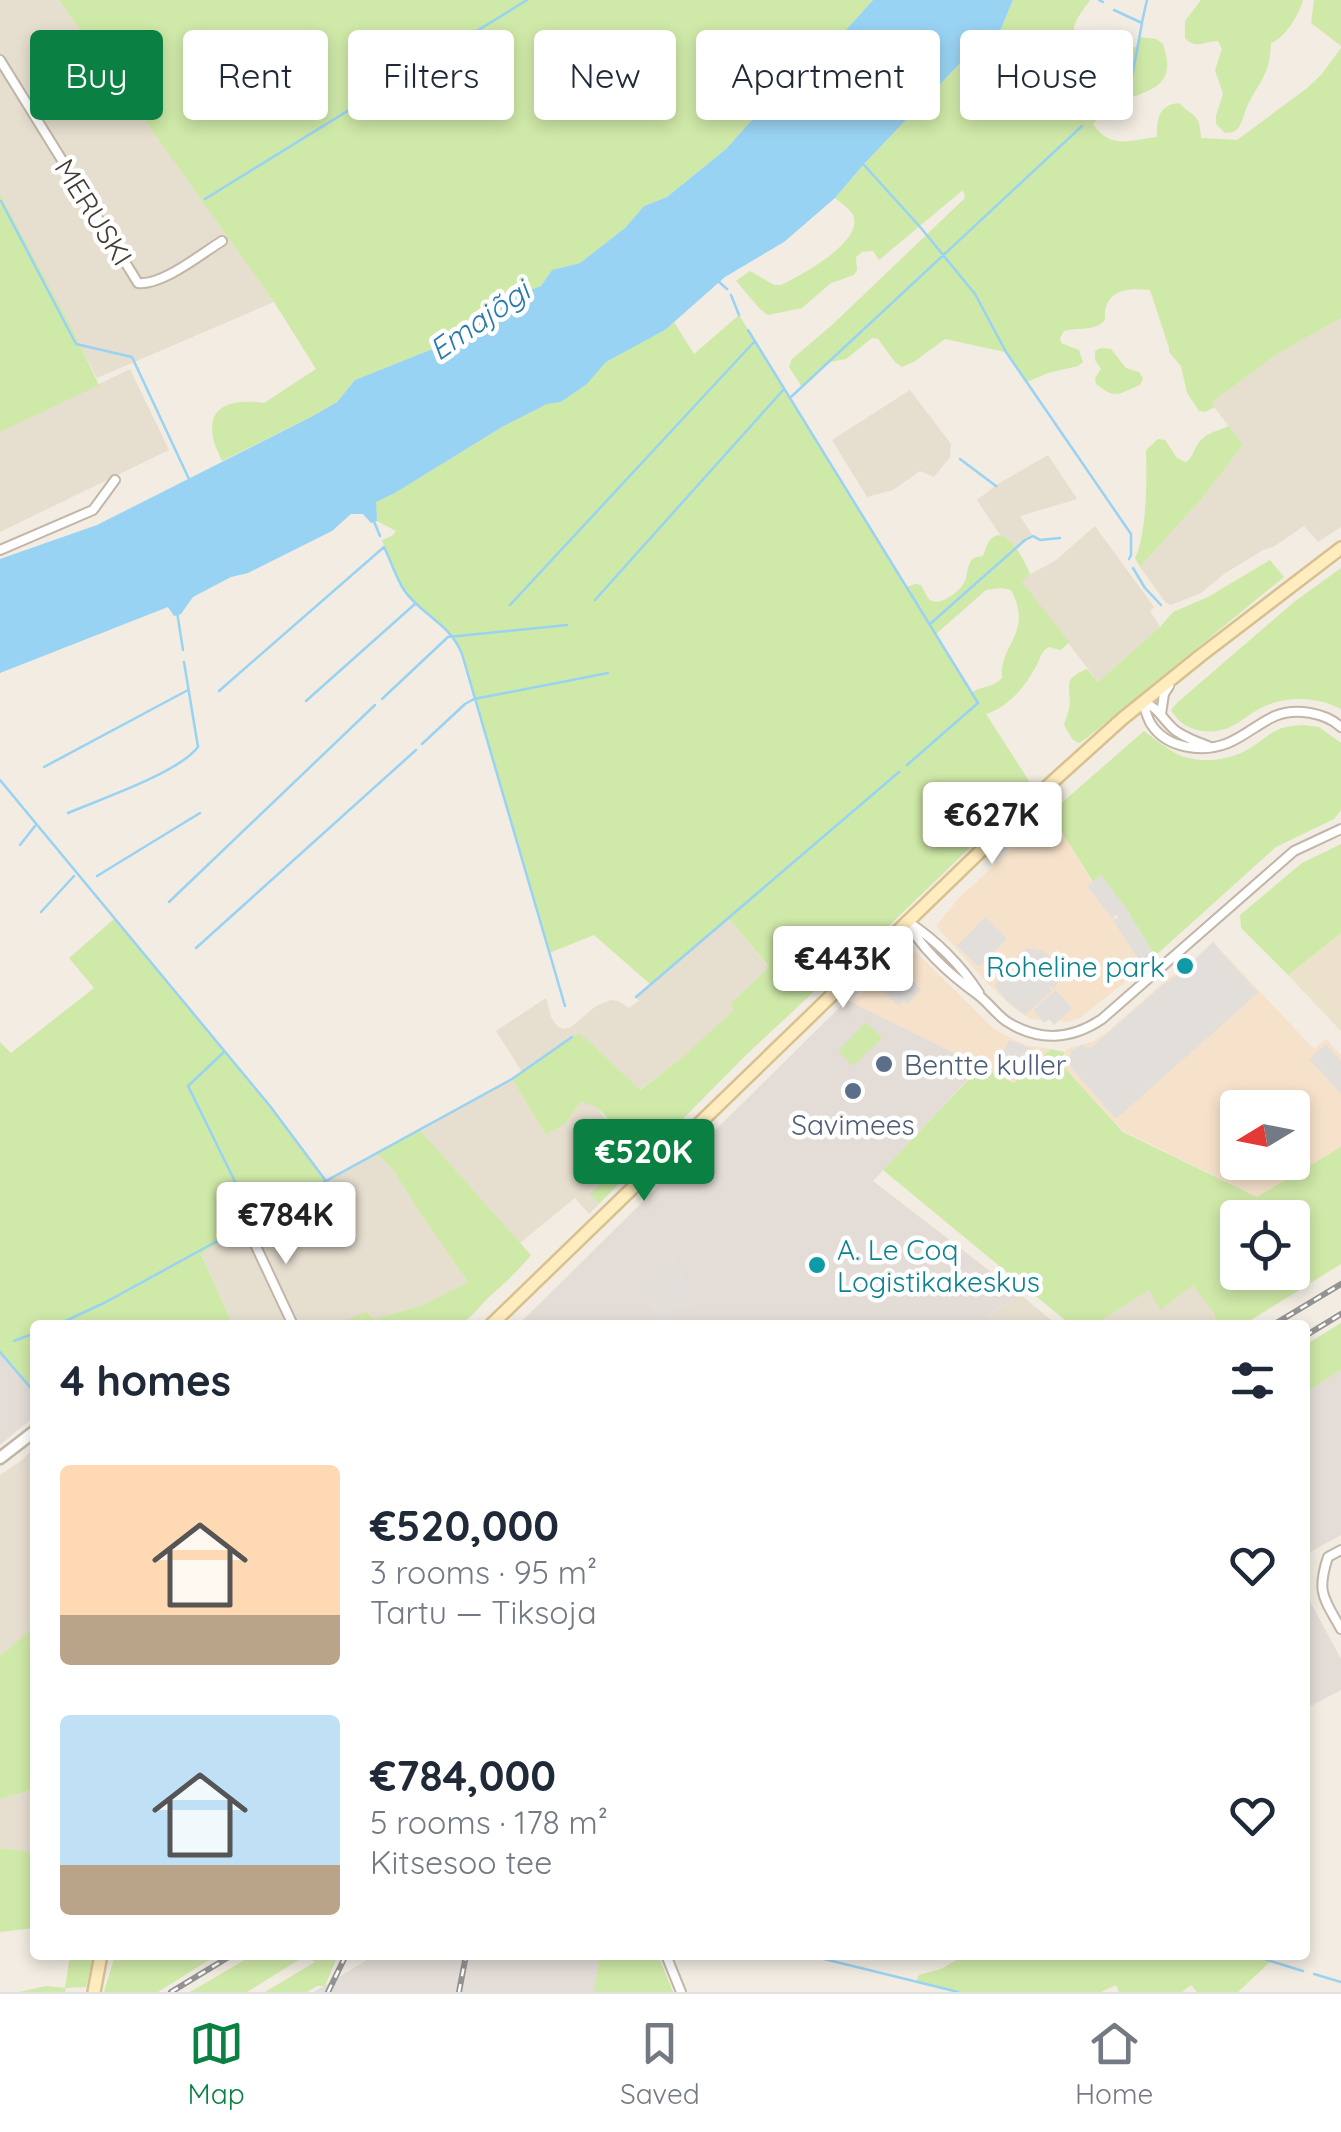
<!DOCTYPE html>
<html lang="en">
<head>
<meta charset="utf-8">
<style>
  :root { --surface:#fff; --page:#f2f2f3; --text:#1f2937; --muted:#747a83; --line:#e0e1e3; --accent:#0b8043 }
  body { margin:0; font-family:Quicksand,sans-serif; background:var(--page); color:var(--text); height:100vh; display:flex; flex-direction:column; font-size:38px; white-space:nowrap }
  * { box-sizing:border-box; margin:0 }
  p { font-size:32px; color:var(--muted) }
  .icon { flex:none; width:55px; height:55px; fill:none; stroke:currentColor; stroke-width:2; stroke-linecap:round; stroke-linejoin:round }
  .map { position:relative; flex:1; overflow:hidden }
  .details { position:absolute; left:30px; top:1320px; width:1280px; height:640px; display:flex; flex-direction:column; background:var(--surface); border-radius:10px; box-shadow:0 5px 15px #0003 }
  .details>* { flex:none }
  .top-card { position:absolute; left:30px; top:30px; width:1282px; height:90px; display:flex; gap:20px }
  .needle { width:65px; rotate:260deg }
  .tools { position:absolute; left:1220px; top:1090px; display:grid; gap:20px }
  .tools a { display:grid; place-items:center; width:90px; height:90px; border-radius:10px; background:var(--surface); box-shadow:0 5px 15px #0003; font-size:50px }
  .price { position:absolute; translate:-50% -85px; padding:0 22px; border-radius:10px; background:#fff; color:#222; font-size:32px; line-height:65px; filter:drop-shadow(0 2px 5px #0008) }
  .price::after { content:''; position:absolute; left:50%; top:60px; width:30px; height:22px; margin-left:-15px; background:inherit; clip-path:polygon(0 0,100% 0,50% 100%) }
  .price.selected { background:var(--accent); color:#fff }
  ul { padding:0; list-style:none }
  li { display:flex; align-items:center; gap:30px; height:250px; padding:0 30px }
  li span { display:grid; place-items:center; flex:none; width:280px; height:200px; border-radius:10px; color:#555 }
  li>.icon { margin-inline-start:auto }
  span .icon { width:120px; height:120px; fill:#fffc; stroke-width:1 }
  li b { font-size:42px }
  h2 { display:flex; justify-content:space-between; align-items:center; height:120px; padding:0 30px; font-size:42px }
  .pill { padding:0 35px; border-radius:10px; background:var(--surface); box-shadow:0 5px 15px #0003; font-size:35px; line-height:90px }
  .pill.selected { background:var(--accent); color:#fff }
  .tab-bar { display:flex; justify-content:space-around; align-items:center; height:140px; border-top:2px solid var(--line); background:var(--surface); font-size:28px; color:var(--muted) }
  .tab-bar a { display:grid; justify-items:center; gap:5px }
  .tab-bar .selected { color:var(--accent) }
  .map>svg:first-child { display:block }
  .residential { fill:#e6decf }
  .commercial { fill:#f6e2cb; fill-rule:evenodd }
  .industrial { fill:#e4ddd7 }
  .education { fill:#ece1cb }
  .green { fill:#cfe9a8; fill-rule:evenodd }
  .parking { fill:#e2dfdb }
  .water { fill:#99d3f3 }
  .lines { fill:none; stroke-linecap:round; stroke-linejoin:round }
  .stream { stroke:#99d3f3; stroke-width:2.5 }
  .minor-casing { stroke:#c1b6a7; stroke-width:12 }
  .tertiary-casing { stroke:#c1b6a7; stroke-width:15 }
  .secondary-casing { stroke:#d8c191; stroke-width:16 }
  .minor { stroke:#fff; stroke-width:8 }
  .tertiary { stroke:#fff; stroke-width:10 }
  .secondary { stroke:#ffecbf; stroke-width:11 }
  .rail-casing { stroke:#939393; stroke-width:6 }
  .rail { stroke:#fff; stroke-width:2.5; stroke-dasharray:8; stroke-linecap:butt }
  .culture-dot { fill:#0f9aa8; stroke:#fff; stroke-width:4 }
  .service-dot { fill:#5c6f8a; stroke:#fff; stroke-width:4 }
  .labels { text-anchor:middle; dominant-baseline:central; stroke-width:9; stroke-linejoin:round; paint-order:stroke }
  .street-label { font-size:28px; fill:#443c32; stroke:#fff }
  .culture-label { font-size:28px; fill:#0d838f; stroke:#fff; text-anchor:end }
  .service-label { font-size:28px; fill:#4e5e75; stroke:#fff; text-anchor:start }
  .water-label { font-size:30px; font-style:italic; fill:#267aac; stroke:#fff }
</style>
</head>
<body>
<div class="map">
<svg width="1341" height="1992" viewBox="0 0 1341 1992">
  <rect width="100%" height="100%" fill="#f2ece2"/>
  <!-- residential -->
  <path class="residential" d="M0 0H59L274 302 97 378 0 194Z
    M1341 318V527L1318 542 1304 526 1273 547 1263 550 1224 574 1201 593 1171 605 1166 603 1140 567 1203 497 1243 445 1211 403 1277 354Z
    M130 369 169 450 0 532V432Z
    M910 390 951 444 950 457 934 477 920 471 893 490 867 497 832 440Z
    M1048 455 1077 499 1020 516 1033 536 1016 548 1007 538 1001 536 977 500 998 484Z
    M1095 526 1154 607 1150 611 1160 627 1098 682 1021 581 1030 574 1055 561Z
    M729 918 769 968 731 1003 733 1011 713 1030 678 1061 639 1090 581 1034 522 1072 496 1031 546 998 551 1017 557 1026 563 1029 571 1027 596 1006 611 1000 618 1001 629 1008 639 1001 636 997Z
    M512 1079 546 1135 565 1124 580 1102 594 1104 616 1132 628 1160 591 1192 599 1204 589 1214 575 1198 520 1243 419 1129Z
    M377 1153 394 1171 418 1210 468 1282 423 1305 374 1319 335 1325H233L200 1251Z
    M1193 1284 1214 1313 1217 1325H1094L1150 1289Z
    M1021 1295 1057 1325H994L985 1317Z
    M35 1447V1626L0 1656V1475L21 1461Z
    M35 1789V1852L0 1848V1799Z"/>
  <!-- commercial -->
  <path class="commercial" d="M1050 813 1144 967 1080 1018 1067 1022 1031 1019 1015 1009 985 981 936 926 958 899Z
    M1213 942 1314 1049 1326 1039 1341 1055V1147L1258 1197 1123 1131 1063 1066 1064 1052 1069 1048 1092 1042 1107 1032 1170 977 1183 970ZM1238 1108H1292V1162H1238Z
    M916 952 994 1029 1025 1045 1051 1049 1014 1083 852 1003 903 956Z"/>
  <!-- industrial -->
  <path class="industrial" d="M847 1000 1014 1083 979 1067 873 1181 1021 1295 986 1316 994 1325H518Z
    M0 1352 35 1393V1416L0 1445Z
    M1341 1370V1535L1305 1555V1393Z
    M1305 1592 1341 1659V1690L1305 1709Z
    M375 1955H600L594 1992H314Z"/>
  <!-- education -->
  <path class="education" d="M1341 933V1031L1288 975Z"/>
  <!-- green -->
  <path class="green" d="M59 0H873L836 41 814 71 783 101 760 111 726 149 667 197 644 206 625 228 580 263 552 270 541 286 519 294 435 348 355 380 337 402 311 417 222 461C219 453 214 445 213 437 206 402 239 399 264 403L316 369 274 302Z
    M1013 0H1090C1076 20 1062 34 1090 50L1108 44 1137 47 1139 37 1156 39 1163 44C1180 93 1142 89 1111 107 1104 111 1099 117 1093 124 1110 150 1130 140 1157 137 1157 119 1158 105 1179 103 1193 118 1200 112 1201 138L1237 140 1306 89 1321 75 1341 48V318L1277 354 1212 402 1215 407 1205 412 1199 411 1187 393 1181 366 1169 352V348L1150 290C1125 287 1103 291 1105 320 1094 332 1078 327 1064 331L1060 338 1061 343 1079 350 1083 362 1078 366 1048 373 1027 382 1005 352 945 339 915 361 902 367 895 362 878 339 872 338 846 359 830 362 802 387 789 367 792 359 832 325 965 198 963 190 879 260 873 251 862 252 856 257 857 270 854 275 831 283 802 308 768 315 760 309 736 281 750 271 774 285H781C800 276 865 241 853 215 850 209 840 202 835 198L864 164 966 57 1000 31Z
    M1201 0H1303C1299 15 1285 38 1271 43 1270 73 1261 80 1248 104 1245 111 1243 120 1239 127 1234 133 1232 132 1225 133L1216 124V116L1223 94 1215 70 1222 49 1218 41C1205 41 1196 50 1185 38V21Z
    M1314 0H1341V46L1311 23Z
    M0 194 71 327 99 385 0 432Z
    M739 315 907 587 915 584 921 585C922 587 928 599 930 600 940 607 961 591 965 581 967 577 967 569 969 565 973 556 974 558 983 556 985 551 986 545 990 540 1005 521 1026 563 1030 574L1022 582 1069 642 1061 650 1048 647C1039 654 1041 659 1035 668 1025 687 1007 708 986 714L1033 787 876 938 820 986 746 1055 599 1204 590 1193 628 1159C615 1136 610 1105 580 1102L565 1124 546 1135 512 1079 580 1033 640 1090 678 1061 733 1011 731 1003 769 967 729 918 651 985 594 935 549 953 462 654C450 624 426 617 407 593 395 578 389 557 382 540L392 536 396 531 377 521 375 502 395 493 502 427 547 404 561 402 587 384 606 362 665 330 674 322 694 354ZM1002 588 1011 590C1034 633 999 644 1002 678 993 688 982 686 972 692L936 634 986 590Z
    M1101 348 1111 349 1126 368 1139 372 1143 378 1140 385C1118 394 1116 400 1096 384L1095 378 1101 369 1095 360V351Z
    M1229 426 1243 445 1203 497 1140 567 1135 558C1147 535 1147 478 1146 450L1158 439 1165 440 1177 458 1186 462C1195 455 1193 449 1200 441 1207 433 1219 430 1229 426Z
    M1270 560 1284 577 1088 737 1079 743 1073 740 1064 725C1065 720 1068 715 1069 709 1073 688 1059 680 1087 669L1098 682 1160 627 1173 612 1208 597Z
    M1341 568V709C1321 698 1295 696 1273 703 1244 712 1236 735 1202 731 1188 729 1178 722 1171 710L1178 702 1294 602Z
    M1304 725 1319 727 1341 743V810L1334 819 1276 847 1155 956 1125 907 1101 876 1093 882 1050 813 1144 731C1155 739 1166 748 1177 754 1198 764 1228 761 1247 750 1274 734 1270 727 1304 725Z
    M1341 844V933L1288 975 1241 928 1240 915 1302 863Z
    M114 919 270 1106 326 1181 241 1228 201 1254 233 1325H35V1393L0 1352V1042L11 1053 94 988 69 958Z
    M866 1022 882 1038 853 1066 838 1051Z
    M1051 1049 1064 1052 1063 1066 1123 1132 1257 1197 1341 1147V1264L1243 1325H1217L1214 1313 1193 1285 1160 1310 1149 1290 1094 1325H1071L883 1170 980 1067 1014 1083ZM1238 1218H1292V1272H1238Z
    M419 1129 531 1255C517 1272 505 1283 489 1297 479 1307 471 1319 458 1325H335L366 1312 374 1319 423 1305 468 1282 418 1210 394 1171 377 1153Z
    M1341 1323V1370L1305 1393V1345Z
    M35 1626V1789L0 1799V1656Z
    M0 1848 35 1852V1928L0 1932Z
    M70 1955H94L86 1987 66 1988 65 1992H19L46 1986 65 1988Z
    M115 1955H217L158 1992H104Z
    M253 1955H338L325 1986H317L307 1992H265L315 1962 305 1956 247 1992H190Z
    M600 1955H658L673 1992H594Z
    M965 1955H1251L1271 1961 1238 1992H1197L1191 1985 1182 1992H1119L1116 1985 1101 1992H958L916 1981 919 1975 941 1969Z"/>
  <!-- parking -->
  <path class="parking" d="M1101 875 1125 907 1155 956 1144 967 1113 921 1118 917 1116 915 1112 918 1087 886Z
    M985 917 1007 939 979 967 957 946Z
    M1213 942 1258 993 1116 1119 1073 1070 1069 1063 1071 1051 1081 1045 1087 1048 1092 1047 1164 984 1183 971Z
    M1028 948 1044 951 1059 968 1060 978 1054 989 1048 985 1052 991 1025 1015 1006 1000 994 985 1024 959 1020 952Z
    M894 967 906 982 912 979 921 990 907 1004 903 1001 898 1006 882 989 886 984 882 979Z
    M1056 990 1072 1008 1054 1025 1049 1019 1044 1023 1033 1010Z
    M1009 1040 1033 1049 1018 1079 996 1067Z
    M1326 1044 1341 1061V1094L1309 1059Z
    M673 1256 698 1299 678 1311 653 1268Z
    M651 1273 675 1314 661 1322 639 1285 646 1276Z"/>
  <!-- water -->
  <path class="water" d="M873 0H1013L1000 31 966 57 864 164 835 198 784 242 725 277 665 330 606 362 587 384 561 402 547 404 502 427 395 493 376 502 377 521 371 523 363 514H351L332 531 248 573 231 577 193 597 181 614 174 616 168 607 0 673V559L97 525 311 417 337 402 355 380 435 348 519 294 541 286 552 270 580 263 625 228 644 206 667 197 726 149 760 111 783 101 814 71 836 41Z"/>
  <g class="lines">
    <!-- stream -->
    <path class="stream" d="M1099 0 1103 2
      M1114 10 1142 23 1128 99
      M1142 22 1147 0
      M864 165 921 228 975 294 1006 352 1131 534V555L1129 559
      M205 199 527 0
      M1 201 76 344 132 357 189 479
      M717 280 727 289
      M731 295 739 315
      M748 330 978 703 907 765
      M791 397 1082 126
      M960 459 996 486
      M373 519 380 536
      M1133 568 1145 588 1161 605
      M595 600 784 389
      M510 605 754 342
      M177 612 183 650
      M930 624 1025 540 1033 536 1040 540 1060 538
      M219 691 384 547C391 561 396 578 404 590 422 616 449 622 462 654L565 1006
      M382 699 448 637 567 625
      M306 701 416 603
      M422 744 465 704 474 699 608 673
      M44 767 188 690
      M0 780 270 1106 326 1181
      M68 813C101 799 178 773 198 747L184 662
      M20 845 35 826
      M97 876 200 813
      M169 902 375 705
      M41 912 74 876
      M196 948 416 750
      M636 997 899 772
      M224 1052 188 1086 247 1206
      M251 1222 512 1079 572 1037
      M57 1325 106 1302 241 1228 254 1252
      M14 1341 35 1333
      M0 1352 35 1393
      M808 1955 958 1992
      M1251 1955 1303 1971
      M1314 1974 1341 1982"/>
    <!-- minor casing -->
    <g class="minor-casing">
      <path id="minor" d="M0 60 138 283C162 286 201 254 222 241
        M0 550 93 510 115 480
        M1143 702C1145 709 1147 718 1151 724 1167 749 1203 753 1228 743 1245 736 1259 723 1275 716 1295 707 1326 713 1341 727
        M1143 702C1159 707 1163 721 1176 731 1186 738 1197 742 1208 746
        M1161 714 1164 694 1169 686
        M906 921C923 950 949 974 977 994 988 1002 995 1013 1006 1021 1038 1042 1071 1040 1102 1019L1294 851 1341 829
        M908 922C935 939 962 966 979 993
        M246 1225 293 1325
        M1341 1550 1328 1557C1316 1593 1324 1598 1341 1629
        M666 1955 681 1992"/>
    </g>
    <!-- tertiary casing -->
    <g class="tertiary-casing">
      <path id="tertiary" d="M0 1458 35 1431"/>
    </g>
    <!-- secondary casing -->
    <g class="secondary-casing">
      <path id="secondary" d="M491 1325 1050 784 1122 719 1200 656 1341 548
        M94 1992 101 1955"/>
    </g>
    <!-- minor -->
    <use href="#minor" class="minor"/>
    <!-- tertiary -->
    <use href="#tertiary" class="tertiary"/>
    <!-- secondary -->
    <use href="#secondary" class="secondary"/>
    <!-- rail casing -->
    <g class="rail-casing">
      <path id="rail" d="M1273 1325 1341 1284
        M1305 1336 1341 1314
        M171 1992 232 1955
        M328 1992 346 1955
        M459 1992 466 1955"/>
    </g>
    <!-- rail -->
    <use href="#rail" class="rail"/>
  </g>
  <!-- markers -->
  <g class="culture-dot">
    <circle cx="1185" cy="966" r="10"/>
    <circle cx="817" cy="1265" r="10"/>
  </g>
  <g class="service-dot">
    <circle cx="884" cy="1064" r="10"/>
    <circle cx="853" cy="1091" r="10"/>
  </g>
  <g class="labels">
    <!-- street labels -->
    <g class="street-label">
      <text transform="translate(94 212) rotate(58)">MERUSKI</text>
    </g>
    <!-- culture labels -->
    <g class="culture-label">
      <text x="1165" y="966">Roheline park</text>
      <text x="837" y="1249" text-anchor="start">A. Le Coq<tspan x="837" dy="32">Logistikakeskus</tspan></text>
    </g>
    <!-- service labels -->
    <g class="service-label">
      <text x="904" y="1064">Bentte kuller</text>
      <text x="853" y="1124" text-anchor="middle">Savimees</text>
    </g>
    <!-- water labels -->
    <g class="water-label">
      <text transform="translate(479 320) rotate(-35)">Emajõgi</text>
    </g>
  </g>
</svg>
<div class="tools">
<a><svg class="needle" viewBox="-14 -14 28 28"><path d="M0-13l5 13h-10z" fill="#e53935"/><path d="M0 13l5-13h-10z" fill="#747a83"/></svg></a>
<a><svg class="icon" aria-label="locate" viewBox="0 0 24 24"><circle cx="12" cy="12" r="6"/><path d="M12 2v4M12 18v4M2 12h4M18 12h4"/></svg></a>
</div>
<b class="price" style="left:992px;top:867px">€627K</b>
<b class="price" style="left:843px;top:1011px">€443K</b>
<b class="price selected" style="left:644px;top:1204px">€520K</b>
<b class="price" style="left:286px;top:1267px">€784K</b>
<div class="top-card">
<a class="pill selected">Buy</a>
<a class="pill">Rent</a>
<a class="pill">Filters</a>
<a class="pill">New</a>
<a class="pill">Apartment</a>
<a class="pill">House</a>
</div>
<section class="details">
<h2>4 homes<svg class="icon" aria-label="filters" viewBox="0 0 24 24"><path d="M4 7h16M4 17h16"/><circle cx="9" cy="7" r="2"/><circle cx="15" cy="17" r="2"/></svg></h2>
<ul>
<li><span style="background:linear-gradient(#ffd9b3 75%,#b9a48a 0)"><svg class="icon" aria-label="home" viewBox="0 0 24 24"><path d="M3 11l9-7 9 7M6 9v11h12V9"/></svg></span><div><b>€520,000</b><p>3 rooms · 95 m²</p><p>Tartu — Tiksoja</p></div><svg class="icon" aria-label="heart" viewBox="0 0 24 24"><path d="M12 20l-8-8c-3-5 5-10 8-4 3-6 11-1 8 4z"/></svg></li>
<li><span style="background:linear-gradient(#bfe0f5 75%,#b9a48a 0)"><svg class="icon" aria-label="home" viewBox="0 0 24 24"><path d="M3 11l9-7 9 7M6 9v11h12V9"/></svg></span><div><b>€784,000</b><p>5 rooms · 178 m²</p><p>Kitsesoo tee</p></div><svg class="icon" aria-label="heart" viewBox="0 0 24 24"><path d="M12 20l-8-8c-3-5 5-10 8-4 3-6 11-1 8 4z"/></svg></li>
</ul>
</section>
</div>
<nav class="tab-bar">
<a class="selected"><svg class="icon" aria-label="map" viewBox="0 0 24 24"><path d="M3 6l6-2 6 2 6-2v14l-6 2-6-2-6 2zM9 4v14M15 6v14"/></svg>Map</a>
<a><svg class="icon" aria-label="saved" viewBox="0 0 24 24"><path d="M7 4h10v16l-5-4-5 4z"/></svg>Saved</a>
<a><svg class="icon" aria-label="home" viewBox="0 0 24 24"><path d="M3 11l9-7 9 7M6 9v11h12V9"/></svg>Home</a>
</nav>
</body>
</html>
